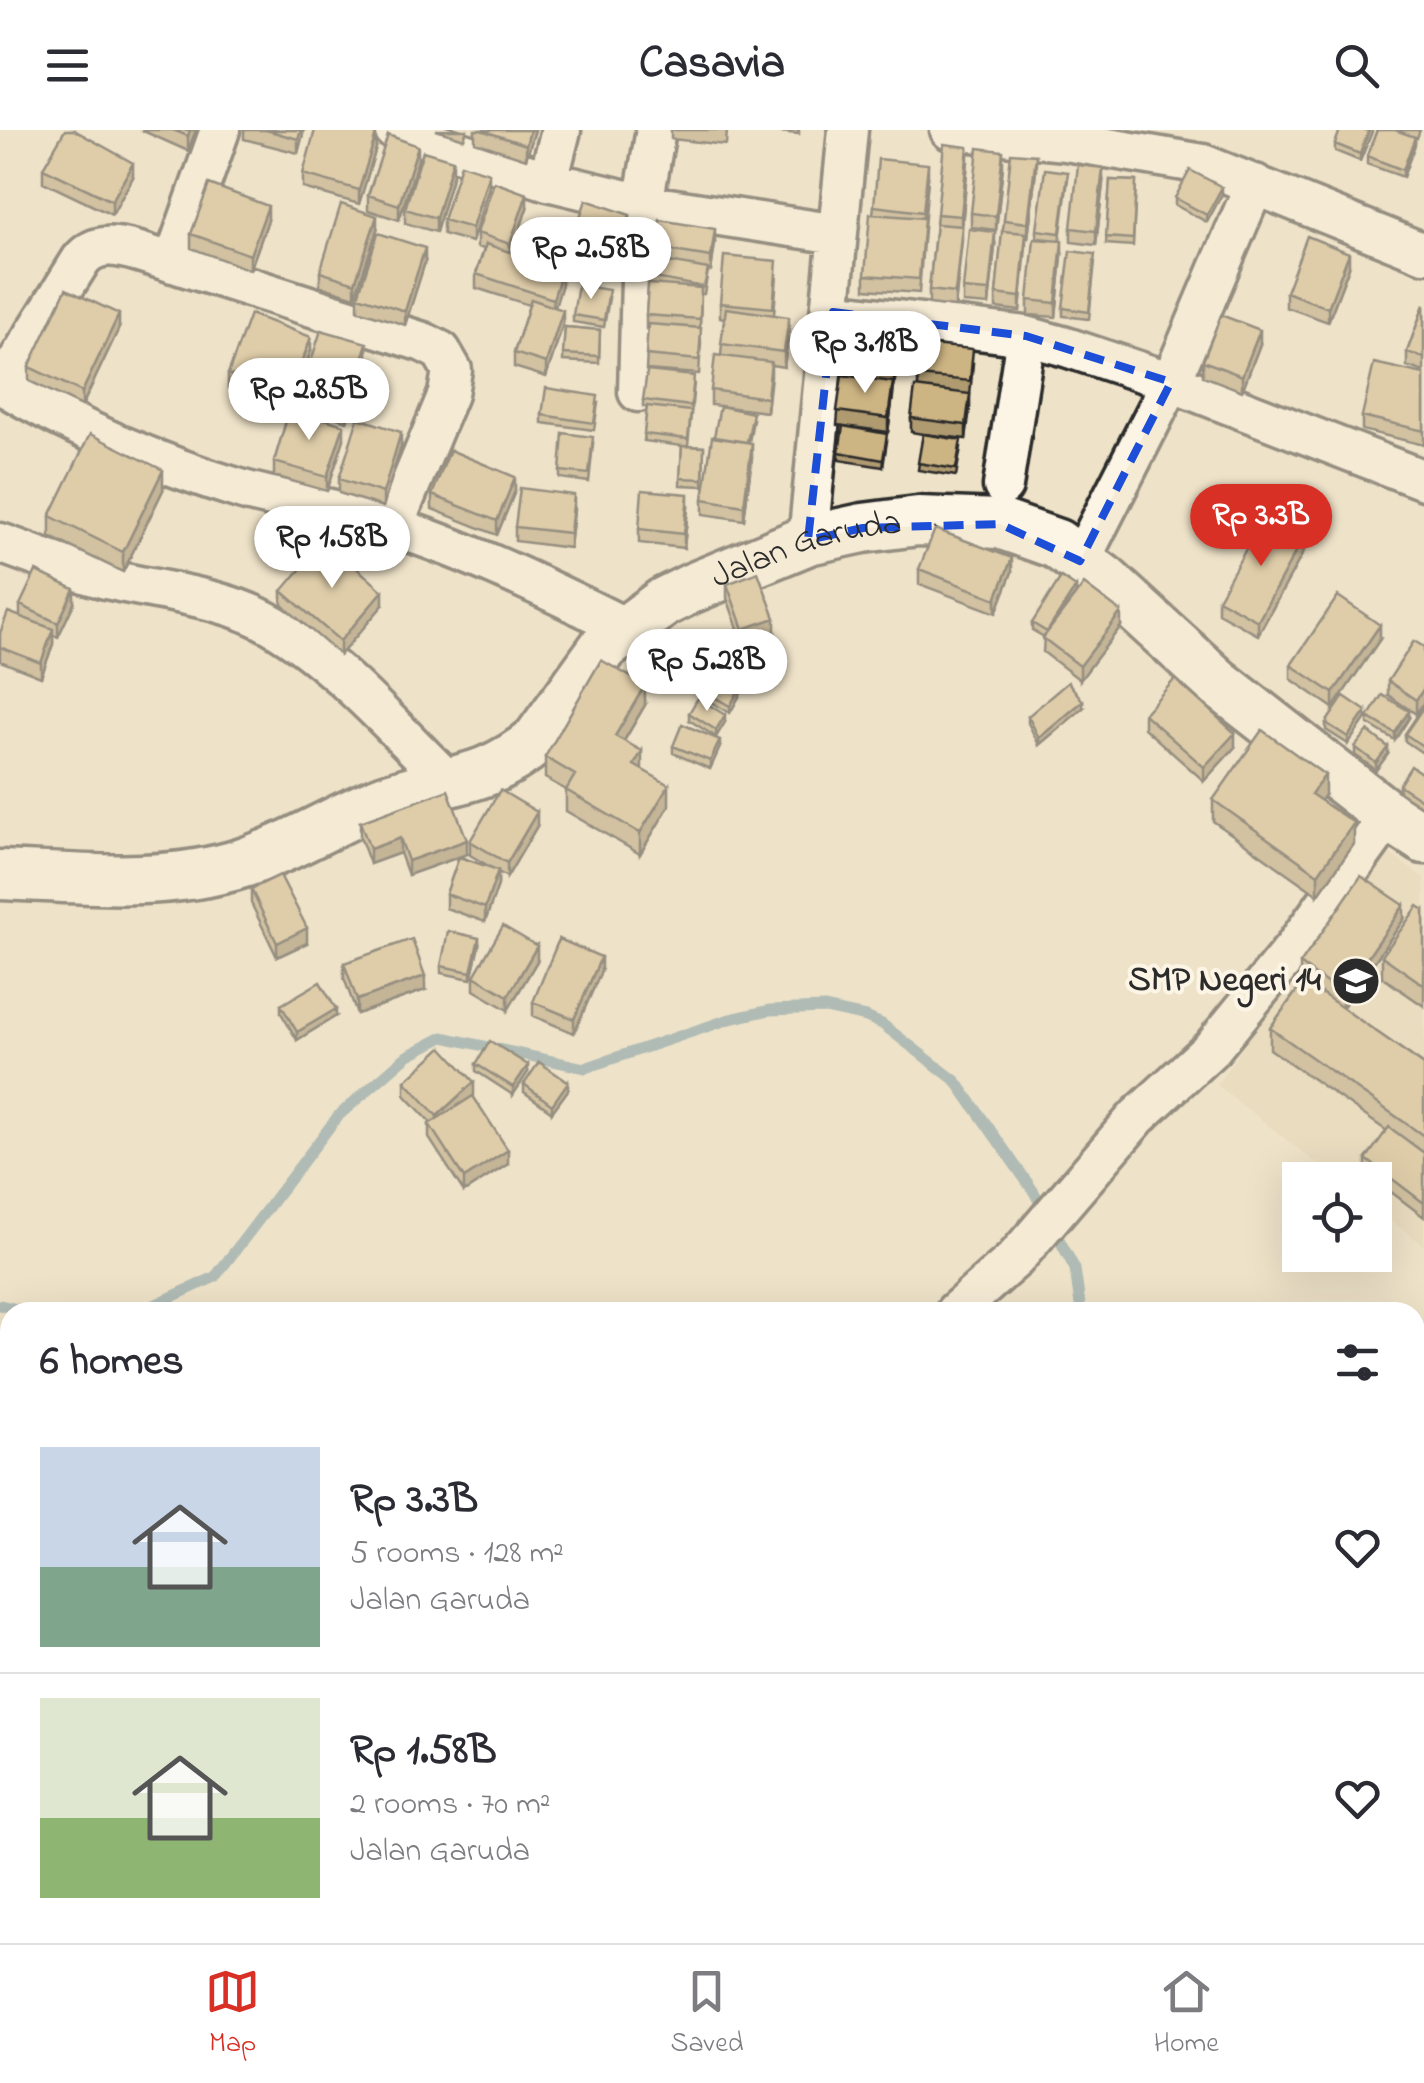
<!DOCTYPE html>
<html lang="en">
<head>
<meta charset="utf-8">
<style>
  :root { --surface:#fff; --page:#f2f2f3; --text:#2b2b33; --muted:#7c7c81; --line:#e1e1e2; --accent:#d93025 }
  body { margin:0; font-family:"Indie Flower",sans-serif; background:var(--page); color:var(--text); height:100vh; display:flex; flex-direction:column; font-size:38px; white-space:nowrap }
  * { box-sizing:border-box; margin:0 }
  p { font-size:32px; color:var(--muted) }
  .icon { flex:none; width:55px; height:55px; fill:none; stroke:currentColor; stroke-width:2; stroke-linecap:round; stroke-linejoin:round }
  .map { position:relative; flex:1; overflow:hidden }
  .details { position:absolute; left:0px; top:1172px; width:1425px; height:642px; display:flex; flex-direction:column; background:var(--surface); border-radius:30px 30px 0 0; box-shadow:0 10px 40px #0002 }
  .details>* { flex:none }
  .buttons { position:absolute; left:1282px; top:1032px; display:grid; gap:20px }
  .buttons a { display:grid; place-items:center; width:110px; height:110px; border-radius:0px; background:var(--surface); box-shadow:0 10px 40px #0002; font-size:50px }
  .price { position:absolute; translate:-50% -85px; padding:0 22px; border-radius:35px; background:#fff; color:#222; font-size:32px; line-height:65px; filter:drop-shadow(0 2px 5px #0008) }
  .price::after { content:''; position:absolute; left:50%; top:60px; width:30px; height:22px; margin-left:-15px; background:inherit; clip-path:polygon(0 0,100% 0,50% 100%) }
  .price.selected { background:var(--accent); color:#fff }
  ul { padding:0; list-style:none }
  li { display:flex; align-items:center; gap:30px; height:250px; padding:0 40px }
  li+li { border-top:2px solid var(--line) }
  li span { display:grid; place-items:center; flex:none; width:280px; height:200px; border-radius:0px; color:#555 }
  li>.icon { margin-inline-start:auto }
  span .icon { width:120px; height:120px; fill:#fffc; stroke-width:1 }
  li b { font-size:42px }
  h2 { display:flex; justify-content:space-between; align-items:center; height:120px; padding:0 40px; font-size:42px }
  header { display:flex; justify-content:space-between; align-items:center; height:130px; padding:0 40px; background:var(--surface); font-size:45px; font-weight:700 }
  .tab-bar { display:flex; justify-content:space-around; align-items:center; height:140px; border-top:2px solid var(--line); background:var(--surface); font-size:28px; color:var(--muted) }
  .tab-bar a { display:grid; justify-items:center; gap:5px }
  .tab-bar .selected { color:var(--accent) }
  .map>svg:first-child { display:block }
  .built { fill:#e4d4b3 }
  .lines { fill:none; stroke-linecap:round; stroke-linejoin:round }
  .stream { stroke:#628d9c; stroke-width:11 }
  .minor-casing { stroke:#2b2b2b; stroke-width:45 }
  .tertiary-casing { stroke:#2b2b2b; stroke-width:55 }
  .minor { stroke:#fcf5e5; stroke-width:38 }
  .tertiary { stroke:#fcf5e5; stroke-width:48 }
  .wall { fill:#b09b71; stroke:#2b2b2b; stroke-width:2.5 }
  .shaded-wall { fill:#907e5c; stroke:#2b2b2b; stroke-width:2.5 }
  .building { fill:#cdb483; stroke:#2b2b2b; stroke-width:2.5 }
  .marked { fill:none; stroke:#1d4ed8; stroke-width:8; stroke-dasharray:20 12; stroke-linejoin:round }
  .labels { text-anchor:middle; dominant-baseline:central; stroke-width:8; stroke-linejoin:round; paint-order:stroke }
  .street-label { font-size:35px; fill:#2b2b2b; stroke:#fcf5e5 }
  .poi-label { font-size:35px; font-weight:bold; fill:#2b2b2b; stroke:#fcf5e5; text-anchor:end }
</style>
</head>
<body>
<header><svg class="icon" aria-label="menu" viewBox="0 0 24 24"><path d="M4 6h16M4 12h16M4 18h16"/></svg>Casavia<svg class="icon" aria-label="search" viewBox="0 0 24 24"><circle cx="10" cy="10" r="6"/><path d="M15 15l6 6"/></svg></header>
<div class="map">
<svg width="1424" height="1813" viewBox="0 0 1424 1813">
  <rect width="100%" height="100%" fill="#eee2c8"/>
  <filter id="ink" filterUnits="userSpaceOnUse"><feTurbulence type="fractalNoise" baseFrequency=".01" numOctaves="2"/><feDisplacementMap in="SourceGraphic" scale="20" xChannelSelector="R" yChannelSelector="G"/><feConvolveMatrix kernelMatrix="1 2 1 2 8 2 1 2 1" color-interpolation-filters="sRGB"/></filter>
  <g filter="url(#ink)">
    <!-- built -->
    <path class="built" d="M1380 717 1424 748V1115L1375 1079V1050H1338L1217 955Z"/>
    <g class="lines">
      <!-- stream -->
      <path class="stream" d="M0 1175 30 1182
        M139 1182 215 1147 338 986 407 926 443 907 585 938 730 889 770 880 825 878 866 887 882 894 956 951 1034 1062 1075 1139 1081 1182
        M1415 1563 1424 1571"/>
      <!-- minor casing -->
      <g class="minor-casing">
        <path id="minor" d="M394 0 548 51 643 74 837 104
          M950 0 1066 11 1203 34 1424 123
          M548 51 561 0
          M173 133 220 0
          M833 182 1026 206 1066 217 1171 252 1424 350
          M0 254C76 299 158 334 243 360 284 372 328 376 369 389 459 416 542 456 626 498
          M3 255 81 130C96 111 118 116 139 122L423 212 441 221 452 240 448 264 393 397
          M638 262 643 74 656 0
          M1003 356 1026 206
          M808 410 848 0
          M0 413C34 425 68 439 102 448 158 462 222 465 273 495 340 535 395 600 451 654
          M1080 431 1171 252 1255 54
          M955 1182 1015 1129 1137 987 1212 918 1293 819 1389 686
          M0 1682 10 1681
          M20 1805V1813
          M223 1805V1813
          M939 1805 943 1813
          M851 1813 866 1805"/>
      </g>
      <!-- tertiary casing -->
      <g class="tertiary-casing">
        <g id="tertiary">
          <path id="s1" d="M0 745C80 748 165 758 243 733 292 717 335 689 383 670 442 648 483 656 537 610L604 517 664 472 692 458 808 410 863 398 918 391 1000 394 1057 414 1106 451 1218 553 1389 686 1424 709"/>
        </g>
      </g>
      <!-- minor -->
      <use href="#minor" class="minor"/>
      <!-- tertiary -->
      <use href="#tertiary" class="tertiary"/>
    </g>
    <!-- wall -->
    <path class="wall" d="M141 0H196L188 21Z
      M244 0H304L298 23 244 9Z
      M436 0H467L464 9Z
      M475 0H535L526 29 475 12Z
      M671 0H727L726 15 671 9Z
      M760 0H799V4Z
      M1372 0 1360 31 1335 21V14Z
      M1377 0H1420L1417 8 1415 7V14L1403 47 1367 34V26Z
      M376 18 359 74 303 58V44Z
      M418 30 399 90 368 80V65Z
      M968 31 955 177 929 174V160L937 84Z
      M1003 35 996 100 971 97V83Z
      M43 38 133 47 112 85 43 52Z
      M1036 40 1028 108 1026 107 1020 181 996 178V164L1004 90Z
      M453 44 436 102 405 93V79Z
      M928 48 919 163 865 159V145L874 76Z
      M1068 49 1060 110 1037 108V100Z
      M1110 50 1136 51 1133 116 1106 114Z
      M1103 53 1096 115 1071 112V98Z
      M489 57 472 112 443 104V90Z
      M1222 64 1207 92 1175 75V68Z
      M527 78 512 123 562 154 555 177 563 194 546 247 514 237V223L529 175 476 158V144L484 119 477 117V103Z
      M268 90 250 140 191 118V104Z
      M630 99 616 143 571 128V114Z
      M377 100 355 167 320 156V142Z
      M715 113 711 141H708L704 164H701L700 198 701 212 699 244 646 240 648 199H646V185L649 147 655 130V118Z
      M995 116 989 175 963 173V159Z
      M1062 126 1056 187 1028 185V170Z
      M1095 131 1089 189 1063 186V178Z
      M425 132 405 195 358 180V166Z
      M1349 137 1328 192 1286 177V162Z
      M777 145 774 185 789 201 784 237 771 235 767 282 711 275V260L721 226 724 188 720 187V173Z
      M609 168 604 197 573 192V185Z
      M1424 175V242L1407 236V222Z
      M565 197 600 200 599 233 563 231Z
      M119 198 82 276 29 251V237Z
      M1260 214 1242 261 1203 246V231Z
      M899 219 888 302 837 295 842 236Z
      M311 221 290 278 344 309 327 361 274 346V332L289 281 228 258V244Z
      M367 228 347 291 301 277V263Z
      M973 233 966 309 925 304 961 317 956 346 918 340 923 304 911 302V288L918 257V246Z
      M1424 244V315L1362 300V286Z
      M694 253 688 316 704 317 703 356 680 355 682 316 644 311 647 277H643V270Z
      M598 273 594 300 542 293V285Z
      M753 290 749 312 752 327 744 390 703 384V369L714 308Z
      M887 311 883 337 839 330V322Z
      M593 314 589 352 560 348V341Z
      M401 316 383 377 339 363V349Z
      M163 360 123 442 50 407V386Z
      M515 361 497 405 432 379V365Z
      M688 378 684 418 639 413V399Z
      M574 379 570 418 515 411V397Z
      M1303 423 1258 505 1218 483V469Z
      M919 439 1012 442 996 483 919 454Z
      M727 454 775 502 743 513 727 468Z
      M282 461 383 475 340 525 282 475Z
      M1076 464 1121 496 1080 550 1043 522 1044 507 1032 500V493Z
      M74 473 58 507 53 505V514L41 547 0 531V503L20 486V475Z
      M1380 509 1333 578 1291 549V535Z
      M1424 517 1416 584 1388 565V551Z
      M702 560 741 563 730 583 702 567Z
      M645 575 624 611 642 640 669 676 640 724 566 681V660L545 648V627Z
      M1424 576V624L1405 611V604Z
      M1083 578 1039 615 1028 593V586Z
      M689 583 725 592 716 607 689 590Z
      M1144 584 1235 617 1204 651 1144 598Z
      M1368 587 1409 588 1395 610 1368 594Z
      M1366 588 1348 614 1326 600V593Z
      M673 616 720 617 710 639 673 623Z
      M1355 617 1388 624 1376 640 1355 625Z
      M1424 645 1422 677 1399 662V655Z
      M1325 665 1321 671 1354 714 1318 765 1213 691V670Z
      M360 692 467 724 460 727 492 738 470 725V711L537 696 507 747 498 742V755L485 792 446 778V764L459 727 408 745 400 723 370 734 360 707Z
      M251 759 307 813 277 827 251 773Z
      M1424 780V876L1382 847V826Z
      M1404 789 1342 878 1424 935V1087L1366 1043V1029L1387 1001 1270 919V898L1304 851 1300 849V834Z
      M479 815 471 849 441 843V836Z
      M537 831 508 880 474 860V846Z
      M344 833 425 860 357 884 344 848Z
      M601 841 574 903 533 886V872Z
      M281 875 336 886 297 910 281 883Z
      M476 934 528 942 513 965 476 941Z
      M405 951 473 967 508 1034 464 1062 429 1008V994L431 993 405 965Z
      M524 954 568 960 552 982 524 962Z
      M197 1805H218V1813H197Z
      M325 1805H544V1807L325 1809Z
      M578 1805H614V1806H578Z
      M765 1805H814V1813H768Z"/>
    <!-- shaded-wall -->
    <path class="shaded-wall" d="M190 0H196L188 21V6Z
      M301 0H304L298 23V9Z
      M530 0H535L526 29V15Z
      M1369 0H1372V2L1360 31V24Z
      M376 4V18L359 74V60Z
      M1415 7V14L1403 47V40Z
      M418 16V30L399 90V75Z
      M968 17V31L961 100V86Z
      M1003 21V35L996 100V86Z
      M1036 25V40L1028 108V93Z
      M453 30V44L436 102V88Z
      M133 33V47L112 85V71Z
      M928 34V48L923 96V82Z
      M1103 38V53L1096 115V101Z
      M489 43V57L472 112V98Z
      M1222 57V64L1207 92V85Z
      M527 64V78L510 128V114Z
      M268 76V90L250 140V125Z
      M630 85V99L616 143V129Z
      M377 86V100L355 167V153Z
      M962 96V111L955 177V163Z
      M715 99V113L711 141V127Z
      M995 102V116L989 175V161Z
      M1026 103V117L1020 181V167Z
      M1062 111V126L1056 187V173Z
      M425 118V132L405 195V181Z
      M1349 123V137L1328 192V178Z
      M562 140V154L553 183V169Z
      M563 180V194L546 247V233Z
      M119 184V198L82 276V262Z
      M789 187V201L784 237V222Z
      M1260 200V214L1242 261V246Z
      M899 205V219L894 257V243Z
      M311 207V221L289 281V267Z
      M367 213V228L347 291V277Z
      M771 232V246L767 282V268Z
      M893 252V266L888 302V288Z
      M970 264V278L966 309V295Z
      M344 295V309L327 361V347Z
      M401 302V316L383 377V363Z
      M752 313V327L744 390V376Z
      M163 340V360L123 442V422Z
      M515 347V361L497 405V391Z
      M688 364V378L684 418V404Z
      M574 365V379L570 418V403Z
      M1303 408V423L1258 505V491Z
      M1012 428V442L996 483V469Z
      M1076 457V464L1047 502Z
      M74 459V473L58 507V493Z
      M383 461V475L340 525V511Z
      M1121 482V496L1080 550V536Z
      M775 488V502L743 513V499Z
      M1380 495V509L1333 578V563Z
      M53 499V514L41 547V533Z
      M645 555V575L615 626V606Z
      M741 556V563L730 583V576Z
      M1424 558V572L1416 584V570Z
      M1083 571V578L1039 615V608Z
      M1366 581V588L1348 614V607Z
      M1409 581V588L1395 610V603Z
      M725 585V592L716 607V600Z
      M1235 603V617L1204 651V637Z
      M720 610V617L710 639V631Z
      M1388 617V624L1376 640V633Z
      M642 621V642L634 635Z
      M1325 645V665L1311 684V664Z
      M669 655V676L640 724V703Z
      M537 682V696L507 747V733Z
      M1354 693V714L1318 765V744Z
      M400 708V723L370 734V719Z
      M467 710V724L408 745V731Z
      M498 740V755L485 792V778Z
      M1404 775V789L1342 878V864Z
      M307 798V813L277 827V813Z
      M479 808V815L471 849V842Z
      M537 816V831L508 880V866Z
      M601 827V841L574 903V889Z
      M425 846V860L357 884V870Z
      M336 879V886L297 910V902Z
      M528 935V942L513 965V957Z
      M474 952V966L437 1000V986Z
      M568 952V960L552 982V975Z
      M508 1020V1034L464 1062V1048Z
      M1424 1379V1394L1418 1401V1414L1415 1419 1416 1391Z
      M812 1805H814V1813H796Z"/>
    <!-- building -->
    <path class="building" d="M65 0H74L133 33 112 71 43 38Z
      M173 0H190L188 6Z
      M266 0H301L298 9Z
      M315 0H362L376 4 359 60 303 44Z
      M481 0H530L526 15Z
      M1340 0H1369L1360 24 1335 14Z
      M1377 0H1395L1415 7 1403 40 1367 26Z
      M388 5 418 16 399 75 368 65Z
      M944 14 968 17 961 86 937 84Z
      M978 18 1003 21 996 86 971 83Z
      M423 21 453 30 436 88 405 79Z
      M1011 23 1036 25 1028 93 1004 90Z
      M878 29 928 34 923 82 874 76Z
      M461 34 489 43 472 98 443 90Z
      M1078 35 1103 38 1096 101 1071 98Z
      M1045 39 1068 42 1060 103 1037 100Z
      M1190 40 1222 57 1207 85 1175 68Z
      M1110 50 1136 51 1133 109 1106 107Z
      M494 52 527 64 510 114 477 103Z
      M209 54 268 76 250 125 191 104Z
      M586 70 630 85 616 129 571 114Z
      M341 74 377 86 355 153 320 142Z
      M870 84 924 88 919 149 865 145Z
      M660 90 715 99 711 127 655 118Z
      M936 94 962 96 955 163 929 160Z
      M969 99 995 102 989 161 963 159Z
      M1002 101 1026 103 1020 167 996 164Z
      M378 103 425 118 405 181 358 166Z
      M1307 106 1349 123 1328 178 1286 162Z
      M1034 109 1062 111 1056 173 1028 170Z
      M486 114 562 140 553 169 476 144Z
      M1070 121 1095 124 1089 182 1063 178Z
      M724 126 777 131 773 178 720 173Z
      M652 129 708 139 704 157 649 147Z
      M648 154 701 158 700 189 646 185Z
      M578 155 609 160 604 190 573 185Z
      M66 159 119 184 82 262 29 237Z
      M531 169 563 180 546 233 514 223Z
      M1424 175V228L1407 222Z
      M726 178 789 187 784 222 721 214Z
      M250 184 311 207 289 267 228 244Z
      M1221 185 1260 200 1242 246 1203 231Z
      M648 194 701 198 699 230 646 225Z
      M565 197 600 200 599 226 563 224Z
      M847 197 899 205 894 243 842 236Z
      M321 200 367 213 347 277 301 263Z
      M921 214 973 219 970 251 918 246Z
      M715 225 771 232 767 268 711 260Z
      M1374 233 1424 244V301L1362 286Z
      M647 241 694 246 691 276 643 270Z
      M842 245 893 252 888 288 837 281Z
      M915 257 970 264 966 295 911 288Z
      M546 258 598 266 594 293 542 285Z
      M647 276 691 281 688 309 644 304Z
      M720 276 753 283 747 312 714 307Z
      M290 278 344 295 327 347 274 332Z
      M358 288 401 302 383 363 339 349Z
      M843 296 887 304 883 330 839 322Z
      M563 303 593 307 589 344 560 341Z
      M90 304 163 340 123 422 50 386Z
      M923 304 961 310 956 339 918 333Z
      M712 307 752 313 744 376 703 369Z
      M682 316 704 317 703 349 680 348Z
      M450 320 515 347 497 391 432 365Z
      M520 358 574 365 570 403 515 397Z
      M642 360 688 364 684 404 639 399Z
      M1264 387 1303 408 1258 491 1218 469Z
      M935 399 1012 428 996 469 919 439Z
      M325 410 383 461 340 511 282 461Z
      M36 441 74 459 58 493 20 475Z
      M758 442 775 488 743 499 727 454Z
      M1061 447 1076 457 1047 502 1032 493Z
      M1084 454 1121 482 1080 536 1043 508Z
      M1338 466 1380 495 1333 563 1291 535Z
      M8 482 53 499 41 533 0 517V503Z
      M1414 511 1424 517V558L1416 570 1388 551Z
      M601 530 645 555 615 606 642 621 634 635 669 655 640 703 566 660 575 645 545 627Z
      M713 539 741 556 730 576 702 560Z
      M1175 549 1235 603 1204 637 1144 584Z
      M1068 552 1083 571 1039 608 1028 586Z
      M1382 565 1409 581 1395 603 1368 587Z
      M1344 566 1366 581 1348 607 1326 593Z
      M698 568 725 585 716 600 689 583Z
      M1424 576V617L1405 604Z
      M682 594 720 610 710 631 673 616Z
      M1262 600 1325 645 1311 664 1354 693 1318 744 1213 670Z
      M1368 601 1388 617 1376 633 1355 617Z
      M1411 636 1424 645V667L1422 670 1399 655Z
      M448 660 467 710 408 731 400 708 370 719 360 692Z
      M500 660 537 682 507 733 470 711Z
      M459 727 498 740 485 778 446 764Z
      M280 745 307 798 277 813 251 759Z
      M1361 746 1404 775 1342 864 1300 834Z
      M1418 776 1424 780V855L1382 826Z
      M503 796 537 816 508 866 474 846Z
      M448 801 479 808 471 842 441 836Z
      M412 809 425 846 357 870 344 833Z
      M559 809 601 827 574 889 533 872Z
      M1304 851 1424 935V1006L1270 898Z
      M320 852 336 879 297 902 281 875Z
      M490 911 528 935 513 957 476 934Z
      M442 917 474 952 437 986 405 951Z
      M539 932 568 952 552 975 524 954Z
      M473 966 508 1020 464 1048 429 994Z
      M1389 997 1424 1023V1073L1366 1029Z
      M1424 1280V1379L1416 1391 1415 1293Z
      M0 1680H2V1745H0Z
      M0 1748H2V1813H0Z
      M771 1805H812L796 1813H775Z
      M887 1805H925L929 1813H871Z"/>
  </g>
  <!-- marked area -->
  <path d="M0 0H1424V1813H0ZM833 182 1026 206 1171 252 1080 431 1000 394 863 398 808 410Z" fill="#eee2c8" fill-opacity=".55" fill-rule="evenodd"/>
  <path class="marked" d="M833 182 1026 206 1171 252 1080 431 1000 394 863 398 808 410Z"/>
  <!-- icons -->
  <defs>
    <g id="school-disc" transform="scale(2.5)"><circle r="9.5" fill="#2b2b2b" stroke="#fcf5e5"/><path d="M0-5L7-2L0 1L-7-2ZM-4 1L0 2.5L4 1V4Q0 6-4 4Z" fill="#fff"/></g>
  </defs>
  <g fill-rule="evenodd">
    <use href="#school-disc" x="1356" y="851"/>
  </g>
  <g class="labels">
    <!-- street labels -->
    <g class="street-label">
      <text stroke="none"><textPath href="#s1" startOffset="908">Jalan Garuda</textPath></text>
    </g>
    <!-- poi labels -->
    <g class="poi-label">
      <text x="1321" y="851">SMP Negeri 14</text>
    </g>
  </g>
</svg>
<div class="buttons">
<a><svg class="icon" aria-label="locate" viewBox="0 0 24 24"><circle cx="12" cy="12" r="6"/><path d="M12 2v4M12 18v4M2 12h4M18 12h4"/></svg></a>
</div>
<b class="price" style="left:591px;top:172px">Rp 2.58B</b>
<b class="price" style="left:865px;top:266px">Rp 3.18B</b>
<b class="price" style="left:309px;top:313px">Rp 2.85B</b>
<b class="price selected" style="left:1261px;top:439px">Rp 3.3B</b>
<b class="price" style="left:332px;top:461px">Rp 1.58B</b>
<b class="price" style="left:707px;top:584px">Rp 5.28B</b>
<section class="details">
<h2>6 homes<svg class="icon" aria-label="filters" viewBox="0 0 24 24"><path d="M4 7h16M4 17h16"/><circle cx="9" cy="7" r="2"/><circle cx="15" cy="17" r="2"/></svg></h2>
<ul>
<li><span style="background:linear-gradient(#c9d6e8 60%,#7fa58c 0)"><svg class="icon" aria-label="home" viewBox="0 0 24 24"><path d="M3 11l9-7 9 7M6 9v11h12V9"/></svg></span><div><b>Rp 3.3B</b><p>5 rooms · 128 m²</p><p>Jalan Garuda</p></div><svg class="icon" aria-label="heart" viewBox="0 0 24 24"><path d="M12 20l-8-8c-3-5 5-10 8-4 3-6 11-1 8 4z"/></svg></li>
<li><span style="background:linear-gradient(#dfe7d0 60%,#8fb573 0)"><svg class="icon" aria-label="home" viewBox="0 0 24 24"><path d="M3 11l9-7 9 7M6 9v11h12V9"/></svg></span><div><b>Rp 1.58B</b><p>2 rooms · 70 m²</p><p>Jalan Garuda</p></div><svg class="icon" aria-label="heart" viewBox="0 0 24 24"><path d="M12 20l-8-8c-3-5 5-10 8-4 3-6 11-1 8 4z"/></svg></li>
</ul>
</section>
</div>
<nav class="tab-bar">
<a class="selected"><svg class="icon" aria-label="map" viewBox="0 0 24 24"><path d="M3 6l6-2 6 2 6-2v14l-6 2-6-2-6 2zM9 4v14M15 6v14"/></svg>Map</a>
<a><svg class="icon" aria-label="saved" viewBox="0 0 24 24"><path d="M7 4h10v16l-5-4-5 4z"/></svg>Saved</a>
<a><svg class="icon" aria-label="home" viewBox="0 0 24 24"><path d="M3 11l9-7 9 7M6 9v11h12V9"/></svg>Home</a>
</nav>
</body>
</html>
